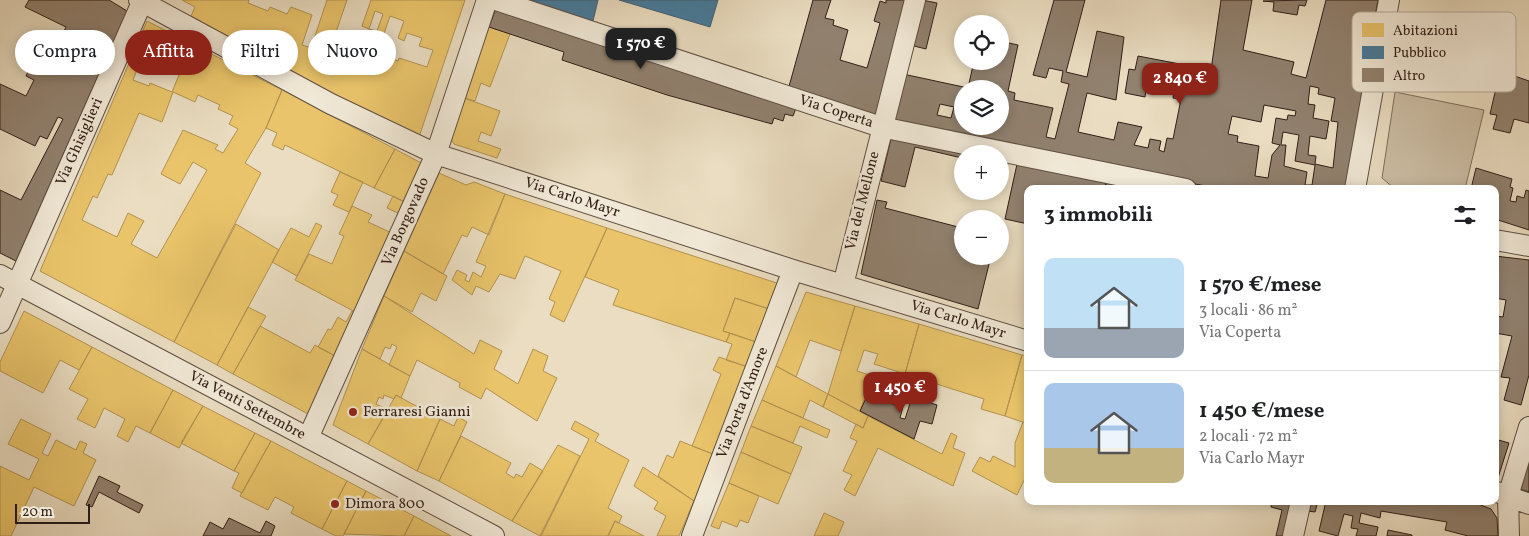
<!DOCTYPE html>
<html lang="it">
<head>
<meta charset="utf-8">
<style>
  :root { --surface:#fff; --page:#f6f6f6; --text:#202124; --muted:#757577; --line:#e0e0e0; --accent:#8f2418 }
  body { margin:0; font-family:Vollkorn,serif; background:var(--page); color:var(--text); height:100vh; display:flex; flex-direction:column; font-size:19px; white-space:nowrap }
  * { box-sizing:border-box; margin:0 }
  p { font-size:16px; color:var(--muted) }
  .icon { flex:none; width:28px; height:28px; fill:none; stroke:currentColor; stroke-width:2; stroke-linecap:round; stroke-linejoin:round }
  .map { position:relative; flex:1; overflow:hidden }
  .sheet { position:absolute; left:1024px; top:185px; width:475px; height:320px; display:flex; flex-direction:column; background:var(--surface); border-radius:10px; box-shadow:0 2px 12px #0003 }
  .sheet>* { flex:none }
  .top-card { position:absolute; left:15px; top:30px; width:475px; height:45px; display:flex; gap:10px }
  .buttons { position:absolute; left:954px; top:15px; display:grid; gap:10px }
  .buttons a { display:grid; place-items:center; width:55px; height:55px; border-radius:50%; background:var(--surface); box-shadow:0 2px 12px #0003; font-size:25px }
  .scale { position:absolute; left:15px; bottom:12px; width:75px; box-sizing:border-box; padding-left:5px; border:2px solid #311e17; border-top:0; font-size:14px; line-height:18px; white-space:nowrap; color:#311e17; -webkit-text-stroke:4px #f1e9d7; paint-order:stroke }
  .price { position:absolute; translate:-50% -42px; padding:0 11px; border-radius:10px; background:var(--accent); color:#fff; font-size:16px; line-height:32px; filter:drop-shadow(0 1px 2px #0008) }
  .price::after { content:''; position:absolute; left:50%; top:30px; width:15px; height:11px; margin-left:-8px; background:inherit; clip-path:polygon(0 0,100% 0,50% 100%) }
  .price.active { background:#222; color:#fff }
  ul { padding:0; list-style:none }
  li { display:flex; align-items:center; gap:15px; height:125px; padding:0 20px }
  li+li { border-top:1px solid var(--line) }
  li span { display:grid; place-items:center; flex:none; width:140px; height:100px; border-radius:10px; color:#555 }
  li>.icon { margin-inline-start:auto }
  span .icon { width:60px; height:60px; fill:#fffc; stroke-width:1 }
  li b { font-size:21px }
  h2 { display:flex; justify-content:space-between; align-items:center; height:60px; padding:0 20px; font-size:21px }
  .chip { padding:0 18px; border-radius:22px; background:var(--surface); box-shadow:0 2px 12px #0003; font-size:18px; line-height:45px }
  .chip.active { background:var(--accent); color:#fff }
  .map>svg:first-child { display:block }
  .green { fill:#cbbda4; stroke:#7e6e5e }
  .homes { fill:#e9c46a; stroke:#b29251; fill-rule:evenodd }
  .public { fill:#457b9d; stroke:#3f5f75 }
  .building { fill:#91816f; stroke:#311e17; fill-rule:evenodd }
  .lines { fill:none; stroke-linecap:round; stroke-linejoin:round }
  .minor-casing { stroke:#5f4e42; stroke-width:22 }
  .minor { stroke:#f1e9d7; stroke-width:20 }
  .poi-dot { fill:#8f2418; stroke:#f1e9d7; stroke-width:2 }
  .labels { text-anchor:middle; dominant-baseline:central; stroke-width:5; stroke-linejoin:round; paint-order:stroke }
  .street-label { font-size:15px; fill:#311e17; stroke:#f1e9d7 }
  .poi-label { font-size:15px; fill:#311e17; stroke:#f1e9d7; text-anchor:start }
  .key { fill:#f1e9d7; stroke:#b7ac9d; stroke-width:1 }
  .key-label { font-size:14px; fill:#311e17 }
</style>
</head>
<body>
<div class="map">
<svg width="1529" height="536" viewBox="0 0 1529 536">
  <rect width="100%" height="100%" fill="#eaddc1"/>
  <filter id="stains"><feTurbulence type="fractalNoise" baseFrequency=".004" numOctaves="4"/><feColorMatrix values="0 0 0 0 .2 0 0 0 0 .09 0 0 0 0 .02 0 0 0 .5 -.17"/></filter>
  <radialGradient id="worn" r=".72"><stop offset=".6" stop-color="#630" stop-opacity="0"/><stop offset="1" stop-color="#630" stop-opacity=".3"/></radialGradient>
  <!-- green -->
  <path class="green" d="M1395 92 1484 110 1465 189H1395L1382 178Z"/>
  <!-- homes -->
  <path class="homes" d="M182 0H249L248 3 268 11 270 7 287 14 291 7 312 15 302 45 311 48 327 0H347L334 38 370 50 373 40 366 38 369 29 362 26 371 0H465L419 137 320 87 191 16 195 7ZM375 11 383 14 377 31 369 29ZM390 16 404 21 398 38 404 41 407 33 422 38 419 46 433 50 427 67 399 58 398 61 377 54Z
    M147 21 282 90 266 128 245 163 261 173 174 342 40 271ZM141 60 179 75 172 92 150 83 149 86 133 80ZM173 92 195 102 198 95 220 105 218 109 233 116 229 124 238 129 223 153 215 149 218 145 183 130 161 174 180 184 193 162 207 170 157 258 131 244 144 221 128 213 117 237 82 220 93 196 97 198 108 174 112 175 139 113 162 122Z
    M489 27 510 34 490 87 481 83 475 101 464 98Z
    M282 90 395 149 374 188 285 145 283 150 272 145 277 133 266 128Z
    M464 98 500 111 491 136 481 132 478 141 501 149 497 158 454 144 450 137Z
    M395 149 425 165 407 203 374 188Z
    M340 172 363 182 349 212 333 205 338 195 331 192Z
    M439 173 466 185 474 182 505 194 489 235 472 227 467 237 462 235 443 274 404 251Z
    M505 194 607 228 564 322 550 315 555 302 549 299 561 271 525 256 515 279 500 274 489 292 476 286 472 295 452 280 457 270 467 275 465 280 469 282 473 272 481 277 486 266 476 262Z
    M393 196 407 203 402 215 387 208Z
    M352 206 372 215 368 222 394 234 357 313 295 280 309 254 332 264 344 236 339 234Z
    M316 223 322 226 297 276 272 262 291 228 309 237Z
    M236 224 279 250 217 365 174 342Z
    M607 228 783 285 772 310 735 298 723 331 730 333 726 342 613 305 619 290 585 277Z
    M404 251 447 276 436 301 421 293 412 312 384 296Z
    M806 292 855 306 841 351 810 340 796 377 776 366Z
    M384 296 474 354 480 340 502 351 494 369 518 384 533 349 548 356 543 371 557 378 537 421 486 388 481 399 459 387 460 383 417 360 410 376 389 365 397 347 392 344 390 349 385 347 380 359 362 349Z
    M735 298 772 310 759 343 723 331Z
    M855 306 919 324 905 374 874 364 878 354 864 350 857 371 873 376 860 411 828 394Z
    M248 307 266 316 233 374 217 365Z
    M24 311 92 347 79 370 60 360 43 393 0 371V362Z
    M352 311 357 313 337 357 318 347 328 329 331 330 338 317 346 322Z
    M919 324 1022 355 1005 416 981 409 984 399 905 374Z
    M260 326 310 353 315 345 337 357 310 415 233 374Z
    M730 333 759 343 748 367 726 360 732 344 726 342Z
    M92 347 173 390 150 433 136 426 128 442 117 436 125 419 104 408 95 428 77 419 88 399 69 389Z
    M362 349 410 376 401 398 396 395 394 399 384 395 383 399 379 397 376 404 388 410 368 444 333 425Z
    M1022 355 1028 356V424L1005 416Z
    M719 357 748 367 713 454 692 446 721 374 713 370Z
    M776 366 828 394 823 407 810 400 803 418 762 400Z
    M173 390 203 406 179 448 150 433Z
    M828 394 868 416 863 428 823 407Z
    M396 395 440 419 417 471 368 444Z
    M762 400 830 430 827 438 800 426 793 443 751 426Z
    M203 406 255 433 234 471 181 443Z
    M868 416 942 454 951 433 957 436 953 448 965 453 953 486 878 448 855 496 844 490 852 475 843 471 857 441 850 438 856 424 863 428Z
    M458 417 467 422 439 481 417 471 440 419 454 426Z
    M21 419 51 434 42 453 48 456 56 440 76 450 80 441 87 444 83 453 96 460 74 506 34 487 11 536H0V466L29 480 39 459 8 444Z
    M575 421 599 434 595 441 629 460 608 508 622 516 619 523 615 521 608 536H541L589 439 571 429Z
    M1023 422 1028 424V472L1017 495 972 471 980 457 990 462 993 456 1015 467V443Z
    M751 426 802 447 791 474 741 452Z
    M255 433 271 441 242 493 232 488 239 473 234 471Z
    M461 436 511 463 506 473 514 478 516 474 522 477 530 463 543 471 512 521 439 481Z
    M271 441 347 481 322 529 291 513 294 507 275 497 268 510 240 496Z
    M680 441 713 454 694 501 658 476 667 455 673 458Z
    M558 445 580 456 540 536 512 521Z
    M741 452 791 474 778 504 729 483Z
    M643 467 694 501 679 536H657L666 516 654 509 658 502 634 486Z
    M347 481 366 491 343 536H336L322 529Z
    M729 483 759 496 748 523 740 520 737 527 722 521 719 529 711 526Z
    M366 491 414 516 404 536 344 534Z
    M824 513 844 522 838 536H814Z
    M414 516 451 536H404Z
    M615 521 619 523 644 536H608Z"/>
  <!-- public -->
  <path class="public" d="M530 0H598L593 21Z
    M619 0H718L710 27Z"/>
  <!-- building -->
  <path class="building" d="M29 0H109L127 11 16 261 0 253V190L21 200 63 119 58 117 47 139 40 136 35 146 0 129V84L26 96 34 80 26 76 34 59 42 63 49 50 36 44 43 32 60 40 66 27 25 7Z
    M813 0H831L825 18 834 20 833 25 848 30 840 60 867 68 880 23 874 21 880 1 886 3V0H909L880 117 788 90Z
    M922 0 937 3 926 49 910 45Z
    M1054 0H1085L1066 72 1087 77 1097 31 1124 37 1116 100 1087 93 1078 132 1114 140 1118 122 1142 127 1134 145 1148 148 1150 139 1161 141 1159 150 1164 152 1167 138 1173 139 1181 99 1173 98 1175 83 1148 78 1145 97 1125 93 1129 69 1135 70 1138 56 1211 70 1221 0H1252L1243 50 1294 62 1291 74 1306 78 1326 0H1378L1366 66 1351 189H1220L891 122 903 74 968 88 974 61H1000V41L1018 45 1008 91 1015 93 1014 100 1053 108 1046 137 1055 139 1069 84 1061 82 1063 71 1049 68 1046 78 1033 75ZM1310 86 1319 88 1318 94 1335 98 1331 121 1338 122 1333 168 1315 164 1316 156 1308 155 1310 136 1326 139 1329 121 1313 118 1315 105 1308 104ZM962 89H1000V126H962ZM940 104 954 107 951 118 937 115ZM1264 105 1296 111 1295 116 1288 115 1287 120 1276 118 1272 143 1280 145 1272 155 1268 178 1255 176 1259 146 1237 142 1238 136 1228 134 1232 116 1261 122ZM1283 132 1299 135 1295 161 1315 165 1312 185H1305L1307 172 1284 166 1286 145H1281Z
    M1307 0 1305 6 1299 5 1297 15 1273 11 1274 2 1263 1Z
    M496 8 741 92 796 108 793 116 785 114 783 121 774 118 772 124 667 95 562 60 564 52 489 27Z
    M1500 71 1529 81V123L1514 119 1510 133 1493 129 1497 115 1490 114Z
    M892 134 962 154V158L915 147 905 187 881 181Z
    M1017 164 1106 183 1105 189H1028V224L1005 219Z
    M1476 168 1512 179 1510 187 1513 188 1510 201 1516 202 1517 196 1524 198 1526 190 1529 191V230L1495 219V189H1471Z
    M1106 183 1136 189H1105Z
    M877 200 887 202 885 208 962 228V256H991L978 309 861 274Z
    M1495 256 1529 260V375L1521 405 1504 400 1510 378 1501 377 1512 336 1495 333V316L1503 317 1506 300 1495 298Z
    M867 396 896 405 898 396 905 399 900 418 905 419 912 397 937 405 932 424 920 421 914 439 860 411Z
    M1495 439 1509 443 1497 481 1495 480Z
    M1529 458V492L1520 489Z
    M99 476 120 486 117 492 143 505 139 513 99 492 92 507 86 505Z
    M1272 501 1292 505 1285 536H1276L1282 510 1271 507Z
    M1310 501H1318L1315 512 1308 511Z
    M1326 501H1470L1491 509 1497 518 1498 536H1468L1445 530 1447 522 1381 511 1380 518 1361 513 1359 523 1378 527 1376 536H1356L1358 529 1351 528 1353 516 1344 514 1338 536 1319 531Z
    M229 518 260 533 266 521 275 526 271 536H203L210 522 223 529Z
    M1388 530 1412 535V536H1387Z"/>
  <g class="lines">
    <!-- minor casing -->
    <g class="minor-casing">
      <path id="minor" d="M139 0 331 104 436 154 793 270 1028 341
        M496 0 881 127 1186 189
        M1355 189 1389 0
        M1495 240 1529 246
        M0 275 494 536
        M843 285 915 0
        M0 323 143 0
        M308 438 436 154 487 0
        M1497 492 1529 504
        M692 536 793 270
        M1293 536 1301 501
        M1509 536 1508 496 1529 427"/>
    </g>
    <!-- minor -->
    <use href="#minor" class="minor"/>
  </g>
  <!-- markers -->
  <g class="poi-dot">
    <circle cx="353" cy="412" r="5"/>
    <circle cx="335" cy="504" r="5"/>
  </g>
  <g class="labels">
    <!-- street labels -->
    <g class="street-label">
      <text transform="translate(836 112) rotate(18)">Via Coperta</text>
      <text transform="translate(80 142) rotate(-66)">Via Ghisiglieri</text>
      <text transform="translate(572 198) rotate(18)">Via Carlo Mayr</text>
      <text transform="translate(863 201) rotate(-76)">Via del Mellone</text>
      <text transform="translate(406 222) rotate(-66)">Via Borgovado</text>
      <text transform="translate(958 320) rotate(17)">Via Carlo Mayr</text>
      <text transform="translate(743 403) rotate(-69)">Via Porta d'Amore</text>
      <text transform="translate(247 406) rotate(28)">Via Venti Settembre</text>
    </g>
    <!-- poi labels -->
    <g class="poi-label">
      <text x="363" y="412">Ferraresi Gianni</text>
      <text x="345" y="504">Dimora 800</text>
    </g>
  </g>
  <!-- legend -->
  <rect x="1352" y="12" width="164" height="80" rx="8" class="key"/>
  <rect x="1362" y="23" width="22" height="14" fill="#e9c46a"/>
  <rect x="1362" y="46" width="22" height="13" fill="#457b9d"/>
  <rect x="1362" y="68" width="22" height="14" fill="#91816f"/>
  <g class="key-label">
    <text x="1393" y="35">Abitazioni</text>
    <text x="1393" y="57">Pubblico</text>
    <text x="1393" y="80">Altro</text>
  </g>
  <rect width="100%" height="100%" filter="url(#stains)"/>
  <rect width="100%" height="100%" fill="url(#worn)"/>
</svg>
<div class="buttons">
<a><svg class="icon" aria-label="locate" viewBox="0 0 24 24"><circle cx="12" cy="12" r="6"/><path d="M12 2v4M12 18v4M2 12h4M18 12h4"/></svg></a>
<a><svg class="icon" aria-label="layers" viewBox="0 0 24 24"><path d="M12 4l9 5-9 5-9-5zM3 14l9 5 9-5"/></svg></a>
<a>+</a>
<a>−</a>
</div>
<div class="scale">20 m</div>
<b class="price active" style="left:641px;top:70px">1 570 €</b>
<b class="price" style="left:1180px;top:105px">2 840 €</b>
<b class="price" style="left:900px;top:414px">1 450 €</b>
<div class="top-card">
<a class="chip">Compra</a>
<a class="chip active">Affitta</a>
<a class="chip">Filtri</a>
<a class="chip">Nuovo</a>
</div>
<section class="sheet">
<h2>3 immobili<svg class="icon" aria-label="filters" viewBox="0 0 24 24"><path d="M4 7h16M4 17h16"/><circle cx="9" cy="7" r="2"/><circle cx="15" cy="17" r="2"/></svg></h2>
<ul>
<li><span style="background:linear-gradient(#bfe0f5 70%,#9aa5b1 0)"><svg class="icon" aria-label="home" viewBox="0 0 24 24"><path d="M3 11l9-7 9 7M6 9v11h12V9"/></svg></span><div><b>1 570 €/mese</b><p>3 locali · 86 m²</p><p>Via Coperta</p></div></li>
<li><span style="background:linear-gradient(#a9c7e8 65%,#c2b280 0)"><svg class="icon" aria-label="home" viewBox="0 0 24 24"><path d="M3 11l9-7 9 7M6 9v11h12V9"/></svg></span><div><b>1 450 €/mese</b><p>2 locali · 72 m²</p><p>Via Carlo Mayr</p></div></li>
</ul>
</section>
</div>
</body>
</html>
